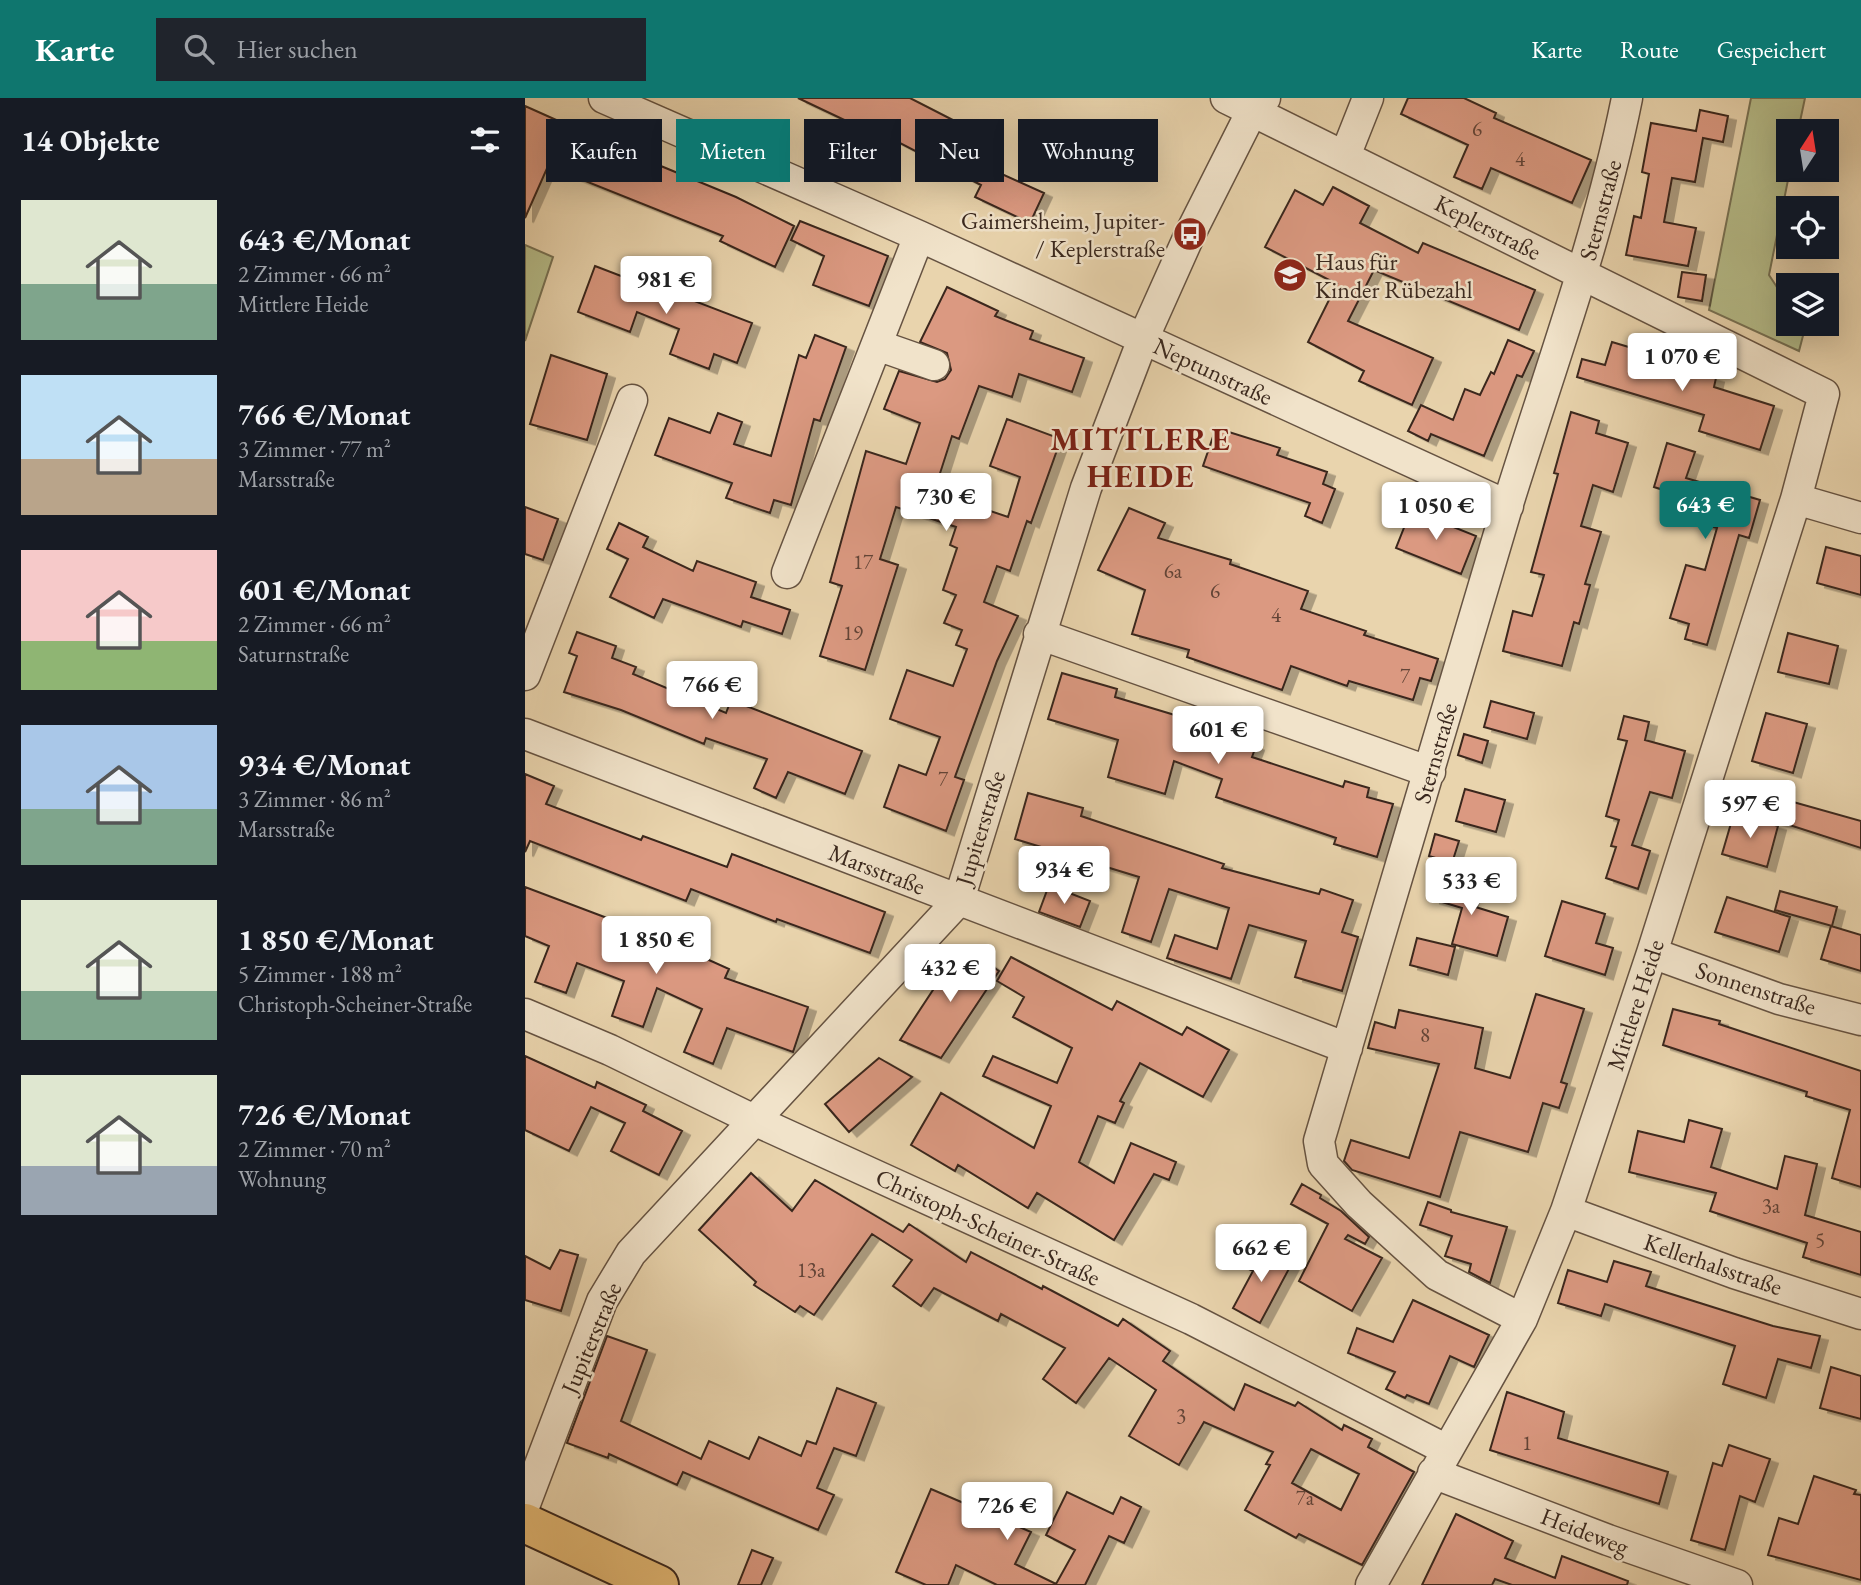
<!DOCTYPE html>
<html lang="de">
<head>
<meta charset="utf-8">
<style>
  :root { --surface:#171b24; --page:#20242c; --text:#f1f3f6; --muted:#9ea1a6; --accent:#0f766e }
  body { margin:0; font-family:"EB Garamond",serif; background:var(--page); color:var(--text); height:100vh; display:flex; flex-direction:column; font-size:26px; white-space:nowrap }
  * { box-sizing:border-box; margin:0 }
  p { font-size:23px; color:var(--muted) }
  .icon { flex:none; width:38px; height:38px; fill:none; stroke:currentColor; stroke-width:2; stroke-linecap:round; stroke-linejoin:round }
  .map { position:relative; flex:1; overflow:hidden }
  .panel { display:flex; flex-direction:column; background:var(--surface); width:525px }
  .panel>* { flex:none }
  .guide { position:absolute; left:21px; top:21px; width:665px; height:63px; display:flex; gap:14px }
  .needle { width:46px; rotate:12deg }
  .controls { position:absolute; left:1251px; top:21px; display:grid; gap:14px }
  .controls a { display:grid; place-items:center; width:63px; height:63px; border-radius:0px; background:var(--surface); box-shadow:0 7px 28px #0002; font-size:35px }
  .price { position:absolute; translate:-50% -60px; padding:0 16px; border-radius:7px; background:#fff; color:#222; font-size:23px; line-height:46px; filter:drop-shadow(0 2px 4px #0008) }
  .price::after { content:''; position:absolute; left:50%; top:42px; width:21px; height:16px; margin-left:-10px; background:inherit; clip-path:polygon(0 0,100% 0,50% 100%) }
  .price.on { background:var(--accent); color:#fff }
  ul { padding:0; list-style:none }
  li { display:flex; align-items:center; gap:21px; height:175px; padding:0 21px }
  li span { display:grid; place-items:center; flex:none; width:196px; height:140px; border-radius:0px; color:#555 }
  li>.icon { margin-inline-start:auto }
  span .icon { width:84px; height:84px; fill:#fffc; stroke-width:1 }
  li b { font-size:30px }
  h2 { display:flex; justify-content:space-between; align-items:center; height:84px; padding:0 21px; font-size:30px }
  .chip { padding:0 24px; border-radius:0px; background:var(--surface); box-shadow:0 7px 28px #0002; font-size:24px; line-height:63px }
  .chip.on { background:var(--accent); color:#fff }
  header { display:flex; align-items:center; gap:42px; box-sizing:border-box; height:98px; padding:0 35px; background:var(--accent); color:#fff }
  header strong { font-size:33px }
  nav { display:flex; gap:38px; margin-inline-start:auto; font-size:24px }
  .search { width:490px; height:63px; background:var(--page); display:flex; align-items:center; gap:18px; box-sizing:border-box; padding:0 24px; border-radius:0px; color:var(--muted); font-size:26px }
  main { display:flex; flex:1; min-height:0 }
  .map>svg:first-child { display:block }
  .green { fill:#b6bd8a; stroke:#787254; stroke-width:2 }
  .building { fill:#db9981; stroke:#3a281e; stroke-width:2; fill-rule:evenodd; filter:url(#shadow) }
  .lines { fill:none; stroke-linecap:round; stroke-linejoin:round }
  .minor-casing { stroke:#665342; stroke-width:33 }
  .major-casing { stroke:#3a281e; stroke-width:42 }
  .minor { stroke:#f1e3ca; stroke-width:30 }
  .major { stroke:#e4ba76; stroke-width:38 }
  .labels { text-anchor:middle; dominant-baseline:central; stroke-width:5; stroke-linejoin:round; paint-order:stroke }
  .number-label { font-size:21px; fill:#624437 }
  .street-label { font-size:24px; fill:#3a281e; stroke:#f1e3ca }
  .poi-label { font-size:24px; fill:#3a281e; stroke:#f1e3ca; text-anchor:end }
  .district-label { font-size:32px; font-weight:bold; letter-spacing:2px; fill:#7a1f14; stroke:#f1e3ca }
</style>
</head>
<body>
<header>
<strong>Karte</strong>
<div class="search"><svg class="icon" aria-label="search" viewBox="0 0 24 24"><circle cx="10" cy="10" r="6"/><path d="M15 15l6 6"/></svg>Hier suchen</div>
<nav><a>Karte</a><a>Route</a><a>Gespeichert</a></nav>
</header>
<main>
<section class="panel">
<h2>14 Objekte<svg class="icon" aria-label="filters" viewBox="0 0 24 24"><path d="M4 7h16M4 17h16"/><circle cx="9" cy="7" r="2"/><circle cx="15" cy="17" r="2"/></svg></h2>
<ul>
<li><span style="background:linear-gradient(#dfe7d0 60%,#7fa58c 0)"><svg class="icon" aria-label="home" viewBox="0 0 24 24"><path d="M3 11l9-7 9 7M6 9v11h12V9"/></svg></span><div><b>643 €/Monat</b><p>2 Zimmer · 66 m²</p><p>Mittlere Heide</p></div></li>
<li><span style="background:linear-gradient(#bfe0f5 60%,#b9a48a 0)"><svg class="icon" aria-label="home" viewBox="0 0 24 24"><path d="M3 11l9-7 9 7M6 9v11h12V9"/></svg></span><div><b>766 €/Monat</b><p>3 Zimmer · 77 m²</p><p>Marsstraße</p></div></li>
<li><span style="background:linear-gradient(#f6c9c9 65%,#8fb573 0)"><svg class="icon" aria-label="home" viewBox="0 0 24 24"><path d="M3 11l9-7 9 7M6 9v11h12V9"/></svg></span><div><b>601 €/Monat</b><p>2 Zimmer · 66 m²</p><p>Saturnstraße</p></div></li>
<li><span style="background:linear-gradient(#a9c7e8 60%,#7fa58c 0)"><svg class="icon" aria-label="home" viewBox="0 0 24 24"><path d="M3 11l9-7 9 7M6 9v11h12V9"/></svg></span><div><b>934 €/Monat</b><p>3 Zimmer · 86 m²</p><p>Marsstraße</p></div></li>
<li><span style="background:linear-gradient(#dfe7d0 65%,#7fa58c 0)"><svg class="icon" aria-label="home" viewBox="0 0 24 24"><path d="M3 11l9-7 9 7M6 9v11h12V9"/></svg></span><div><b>1 850 €/Monat</b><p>5 Zimmer · 188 m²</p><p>Christoph-Scheiner-Straße</p></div></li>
<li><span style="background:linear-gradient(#dfe7d0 65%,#9aa5b1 0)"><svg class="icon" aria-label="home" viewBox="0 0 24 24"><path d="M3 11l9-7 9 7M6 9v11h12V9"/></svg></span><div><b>726 €/Monat</b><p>2 Zimmer · 70 m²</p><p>Wohnung</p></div></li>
</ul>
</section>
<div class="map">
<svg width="1336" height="1487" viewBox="0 0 1336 1487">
  <defs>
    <filter id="shadow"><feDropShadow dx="8" dy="4.5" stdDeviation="0" flood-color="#0004"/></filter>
  </defs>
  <rect width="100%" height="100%" fill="#e9d4ad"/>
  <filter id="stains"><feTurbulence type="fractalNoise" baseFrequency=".00286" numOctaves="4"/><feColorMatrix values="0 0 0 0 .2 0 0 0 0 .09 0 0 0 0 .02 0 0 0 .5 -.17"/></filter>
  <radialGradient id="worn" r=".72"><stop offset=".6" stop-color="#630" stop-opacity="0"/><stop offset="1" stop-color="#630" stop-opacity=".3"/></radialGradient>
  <!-- green -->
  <path class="green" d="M1226 0H1280L1273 33H1264L1265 72 1244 177 1263 206 1264 226H1277L1280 230 1274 253 1184 212Z
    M0 147 28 159 0 243Z"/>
  <!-- building -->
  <path class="building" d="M273 0H385L461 39 448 63 519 95 505 125 450 99 456 87 352 33 335 64 316 53 330 27Z
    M883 0H939L971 15 969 20 1066 62 1047 105 966 70 957 91 929 79 943 47 876 16Z
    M0 8 114 59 211 99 269 128 250 169 195 143 198 138 23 68 0 120Z
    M1175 12 1203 18 1198 44 1178 40 1170 84 1147 80 1139 124 1171 130 1163 168 1101 157 1109 118 1116 120 1124 76 1117 74 1126 25 1171 33Z
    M808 89 844 108 835 125 893 155 898 145 1010 192 994 232 849 172 823 223 908 260 887 307 834 283 839 273 783 244 812 186 740 149 770 92 798 107Z
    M275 123 363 158 344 208 288 187 299 158 266 142Z
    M70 168 122 188 127 176 154 187 151 196 227 225 212 265 189 256 184 271 145 256 154 231 112 214 105 234 53 214Z
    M1157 174 1181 177 1177 203 1153 199Z
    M422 189 473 213 470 218 508 233 505 241 559 260 547 294 494 276 487 299 454 288 434 341 427 338 409 394 483 419 495 379 465 368 482 321 536 341 506 425 502 423 485 473 472 468 459 504 493 518 472 563 430 679 439 682 421 733 359 709 374 667 401 677 415 639 365 621 382 572 428 588 442 551 431 547 437 532 419 525 431 497 418 492 432 450 425 447 431 429 371 409 355 461 373 467 340 572 295 558 317 488 305 484 341 353 381 366 395 325 359 311 374 273 412 284 420 281 426 272 422 255 395 244Z
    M290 237 321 249 295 323 289 321 266 407 249 402 245 415 201 400 207 385 130 357 144 320 185 335 193 315 217 324 209 346 246 358 274 257 281 260Z
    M983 242 1009 253 997 279 992 277 959 358 906 336 903 343 883 333 896 307 928 322 940 291 955 297 966 274 969 276Z
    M1087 244 1157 265 1156 270 1191 280 1189 289 1249 308 1235 352 1174 333 1179 317 1052 279 1057 261 1080 267Z
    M26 257 82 276 62 342 5 326Z
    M1046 314 1074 323 1071 335 1103 345 1088 394 1068 387 1056 428 1076 434 1060 486 1065 487 1054 526 1049 524 1037 568 978 553 988 513 1007 518 1019 477 1006 474 1033 376 1029 375Z
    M691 330 755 350 752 357 802 374 798 386 810 391 797 425 780 418 785 405 678 368Z
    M1142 345 1170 354 1161 380 1235 402 1224 440 1214 437 1182 547 1160 541 1164 526 1145 520 1161 467 1180 472 1192 430 1166 422 1172 403 1129 389Z
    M0 409 33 421 18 462 0 456Z
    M604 410 640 425 633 440 706 462 705 466 783 493 776 511 841 533 839 537 913 561 906 583 895 580 888 602 824 583 822 588 766 568 757 592 662 559 664 552 607 536 620 492 573 472Z
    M886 412 951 438 936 476 871 450Z
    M94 425 123 439 118 449 168 473 172 463 231 484 226 499 265 512 257 536 218 523 216 529 138 501 129 520 85 499 103 461 82 451Z
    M1301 449 1336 458V497L1292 485Z
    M52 534 91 548 87 560 111 569 108 576 201 615 206 602 337 653 320 696 263 674 251 700 229 690 242 661 181 640 179 646 96 612 39 594 52 558 44 555Z
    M1263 535 1313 548 1304 586 1253 574Z
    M537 575 592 591 590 599 673 624 731 648 727 659 818 689 820 683 844 690 842 699 868 706 852 759 809 746 811 740 691 699 697 681 649 663 640 696 583 679 593 642 523 621Z
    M966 603 1009 615 1002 641 959 629Z
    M1241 615 1282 626 1268 675 1227 663Z
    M1099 618 1124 624 1120 642 1160 653 1147 700 1125 694 1107 747 1125 753 1113 791 1081 780 1091 749 1086 748 1094 722 1081 718 1102 643 1093 641Z
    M939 636 963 643 957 665 933 657Z
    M0 676 29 688 21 706 116 742 118 738 202 769 207 756 360 814 345 855 252 821 251 824 166 791 161 803 5 743 0 754Z
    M940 691 980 702 971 734 931 723Z
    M503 695 558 710 556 718 699 766 697 770 794 796 796 791 828 802 817 834 833 839 817 893 770 879 781 843 724 827 706 881 642 860 650 837 692 851 704 810 644 791 626 844 597 834 614 779 490 741Z
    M1254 700 1336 723V750L1249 722Z
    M1209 715 1253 728 1242 769 1197 756Z
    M910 736 934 743 927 765 904 758Z
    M914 776 950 786 944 807 983 819 972 858 927 846 937 810 907 801Z
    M524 787 565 803 555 829 514 814Z
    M0 789 135 840 204 871 200 880 283 909 268 954 202 930 188 966 159 954 177 911 132 890 118 929 87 918 99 883 52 865 41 895 10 884 24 848 0 838Z
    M1255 793 1312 809 1307 828 1250 812Z
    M1202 799 1265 819 1254 854 1190 834Z
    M1037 803 1080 816 1071 845 1088 850 1080 877 1020 858Z
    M1306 828 1336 837V873L1296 861Z
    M892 840 930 849 923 877 885 867Z
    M437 848 474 873 416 960 375 942Z
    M486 859 587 912 592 903 657 937 662 929 704 952 678 999 615 965 595 1003 599 1005 590 1025 573 1018 554 1064 589 1085 606 1045 651 1064 644 1082 629 1076 589 1142 512 1095 503 1110 433 1067 430 1073 386 1047 416 995 509 1050 526 1008 458 978 468 958 532 985 547 950 488 919 499 899 472 883Z
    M1011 896 1059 911 1036 984 1042 986 1034 1010 1018 1005 1003 1054 935 1034 915 1099 827 1072 819 1063 826 1042 884 1060 914 966 843 950 850 924 870 930 874 912 958 930 950 970 985 980Z
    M1148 911 1195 923 1194 926 1336 973V1089L1307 1080 1325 1012 1281 998 1282 994 1138 947Z
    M0 958 70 990 72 984 121 1007 118 1013 157 1033 134 1077 86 1053 100 1025 66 1009 44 1053 0 1032Z
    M354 960 387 979 324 1034 300 1006Z
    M1164 1022 1197 1031 1186 1069 1252 1091 1260 1058 1292 1066 1280 1117 1336 1134V1177L1278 1159 1282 1145 1185 1113 1191 1095 1104 1074 1113 1033 1159 1044Z
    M226 1075 267 1113 290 1082 378 1134 384 1126 441 1164 446 1154 517 1191 518 1188 593 1228 598 1221 645 1253 638 1263 709 1312 720 1286 770 1308 773 1304 817 1332 819 1327 847 1341 843 1349 889 1374 837 1467 774 1436 771 1440 720 1412 745 1367 741 1366 748 1354 679 1324 654 1367 604 1338 631 1292 584 1260 551 1305 518 1281 540 1250 476 1216 473 1223 409 1190 396 1208 368 1188 387 1162 347 1136 289 1217 275 1208 270 1214 229 1187 231 1184 174 1132ZM786 1351 834 1376 816 1412 767 1385Z
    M777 1086 796 1097 795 1100 816 1113 844 1139 840 1146 823 1137 820 1141 857 1160 827 1213 774 1183 803 1126 766 1106Z
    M903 1104 926 1112V1114L982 1129 965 1185 944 1174 946 1166 920 1158 927 1138 895 1127Z
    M733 1148 766 1167 735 1225 708 1210 728 1173 720 1169Z
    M35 1152 53 1157 36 1213 0 1202V1158L25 1171Z
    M1089 1163 1126 1174 1121 1188 1248 1228 1295 1238 1286 1270 1253 1261 1241 1300 1198 1286 1210 1248 1080 1206 1076 1218 1033 1205 1043 1172 1082 1184Z
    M888 1202 964 1237 949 1269 925 1258 904 1306 882 1297 880 1300 861 1291 870 1274 823 1255 832 1230 868 1244Z
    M82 1238 122 1252 96 1323 176 1361 184 1343 224 1361 234 1339 276 1358 282 1343 291 1346 312 1290 351 1305 331 1358 309 1350 292 1390 309 1397 293 1432 158 1374 152 1387 84 1356 83 1360 42 1345Z
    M1306 1269 1336 1278V1321L1295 1310Z
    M982 1294 1039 1314 1033 1340 1143 1374 1134 1406 965 1352Z
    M1204 1347 1245 1361 1230 1404 1215 1398 1200 1452 1166 1442 1188 1365 1197 1368Z
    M1289 1378 1331 1392 1329 1396 1336 1397V1482L1243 1457 1254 1420 1273 1426Z
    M406 1391 506 1434 490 1466 531 1486 550 1452 521 1437 542 1394 588 1416 596 1399 616 1409 599 1445 584 1438 560 1487H472L431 1467 423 1487H401L371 1474Z
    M931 1416 988 1443 980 1460 1030 1480 1037 1458 1103 1483 1102 1487H987L970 1481 967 1487H897Z
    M227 1452 248 1460 236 1487H213Z"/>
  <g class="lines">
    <!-- minor casing -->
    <g class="minor-casing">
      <path id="minor" d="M79 0 394 138 983 408
        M701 0 1299 296 1271 401 1127 855 1041 1113 997 1221 846 1487
        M820 58 843 0
        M352 247 409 267
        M1271 401 1336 420
        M262 475 394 138
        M514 536 905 674
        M0 577 107 302
        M0 636 822 950
        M1127 855 1254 901 1336 922
        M0 916 85 952 231 1023 666 1221 922 1352
        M1041 1113 1209 1175 1336 1216
        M997 1221 912 1177 834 1106 798 1066 794 1043C858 832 918 620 982 409 1024 273 1074 140 1102 0
        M908 1375 1083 1442 1212 1487
        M0 1406 77 1203 106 1155 434 802 561 390 618 241 665 136 727 13 740 0"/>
    </g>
    <!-- major casing -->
    <g class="major-casing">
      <path id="major" d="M0 1425 134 1487"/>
    </g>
    <!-- minor -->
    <use href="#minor" class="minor"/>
    <!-- major -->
    <use href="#major" class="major"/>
  </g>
  <!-- icons -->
  <defs>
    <g id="bus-disc" transform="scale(1.75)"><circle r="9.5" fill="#8f2418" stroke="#f1e3ca"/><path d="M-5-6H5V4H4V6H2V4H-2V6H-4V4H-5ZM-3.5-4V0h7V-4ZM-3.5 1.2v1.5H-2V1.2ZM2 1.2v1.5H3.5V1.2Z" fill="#fff"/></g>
    <g id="school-disc" transform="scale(1.75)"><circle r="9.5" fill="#8f2418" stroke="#f1e3ca"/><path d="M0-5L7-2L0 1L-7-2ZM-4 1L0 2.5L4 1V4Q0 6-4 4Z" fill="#fff"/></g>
  </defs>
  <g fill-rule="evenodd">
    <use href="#bus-disc" x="665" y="136"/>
    <use href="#school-disc" x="765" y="177"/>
  </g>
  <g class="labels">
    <!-- number labels -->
    <g class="number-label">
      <text x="952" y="30">6</text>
      <text x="995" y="60">4</text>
      <text x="338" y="463">17</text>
      <text x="648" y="472">6a</text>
      <text x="690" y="492">6</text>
      <text x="751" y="516">4</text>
      <text x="328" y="534">19</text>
      <text x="880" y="577">7</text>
      <text x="418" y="680">7</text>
      <text x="900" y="936">8</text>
      <text x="1246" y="1107">3a</text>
      <text x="1295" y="1141">5</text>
      <text x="286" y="1171">13a</text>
      <text x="656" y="1317">3</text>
      <text x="1002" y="1344">1</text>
      <text x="780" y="1399">7a</text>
    </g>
    <!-- street labels -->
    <g class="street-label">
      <text transform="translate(1075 112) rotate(-75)">Sternstraße</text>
      <text transform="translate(963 129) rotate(27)">Keplerstraße</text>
      <text transform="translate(688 273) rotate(25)">Neptunstraße</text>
      <text transform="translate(910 655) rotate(-74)">Sternstraße</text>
      <text transform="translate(455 730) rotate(-73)">Jupiterstraße</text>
      <text transform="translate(352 771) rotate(21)">Marsstraße</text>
      <text transform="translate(1231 890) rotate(18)">Sonnenstraße</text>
      <text transform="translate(1110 907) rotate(-72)">Mittlere Heide</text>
      <text transform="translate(463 1129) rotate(25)">Christoph-Scheiner-Straße</text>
      <text transform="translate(1188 1166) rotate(19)">Kellerhalsstraße</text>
      <text transform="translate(66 1240) rotate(-67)">Jupiterstraße</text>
      <text transform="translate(1060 1433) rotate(21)">Heideweg</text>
    </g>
    <!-- poi labels -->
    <g class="poi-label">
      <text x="640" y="122">Gaimersheim, Jupiter-<tspan x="640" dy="28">/ Keplerstraße</tspan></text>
      <text x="790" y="163" text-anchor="start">Haus für<tspan x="790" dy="28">Kinder Rübezahl</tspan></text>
    </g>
    <!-- district labels -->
    <g class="district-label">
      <text x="616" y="341">MITTLERE<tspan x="616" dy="37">HEIDE</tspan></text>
    </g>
  </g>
  <rect width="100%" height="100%" filter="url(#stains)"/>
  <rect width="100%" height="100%" fill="url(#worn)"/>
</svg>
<div class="controls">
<a><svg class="needle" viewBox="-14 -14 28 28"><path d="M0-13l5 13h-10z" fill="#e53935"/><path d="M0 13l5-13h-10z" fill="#9ea1a6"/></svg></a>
<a><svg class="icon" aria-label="locate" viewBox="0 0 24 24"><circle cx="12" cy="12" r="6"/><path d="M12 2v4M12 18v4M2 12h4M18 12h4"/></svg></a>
<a><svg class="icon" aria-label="layers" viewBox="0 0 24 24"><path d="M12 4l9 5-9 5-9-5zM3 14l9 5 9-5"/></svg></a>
</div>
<b class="price" style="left:141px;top:218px">981 €</b>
<b class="price" style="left:1157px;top:295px">1 070 €</b>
<b class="price" style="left:421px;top:435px">730 €</b>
<b class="price on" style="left:1180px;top:443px">643 €</b>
<b class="price" style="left:911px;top:444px">1 050 €</b>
<b class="price" style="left:187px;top:623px">766 €</b>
<b class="price" style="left:693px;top:668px">601 €</b>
<b class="price" style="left:1225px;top:742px">597 €</b>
<b class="price" style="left:539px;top:808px">934 €</b>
<b class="price" style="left:946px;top:819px">533 €</b>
<b class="price" style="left:131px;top:878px">1 850 €</b>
<b class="price" style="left:425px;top:906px">432 €</b>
<b class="price" style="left:736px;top:1186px">662 €</b>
<b class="price" style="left:482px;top:1444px">726 €</b>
<div class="guide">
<a class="chip">Kaufen</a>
<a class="chip on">Mieten</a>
<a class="chip">Filter</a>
<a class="chip">Neu</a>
<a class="chip">Wohnung</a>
</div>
</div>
</main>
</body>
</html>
